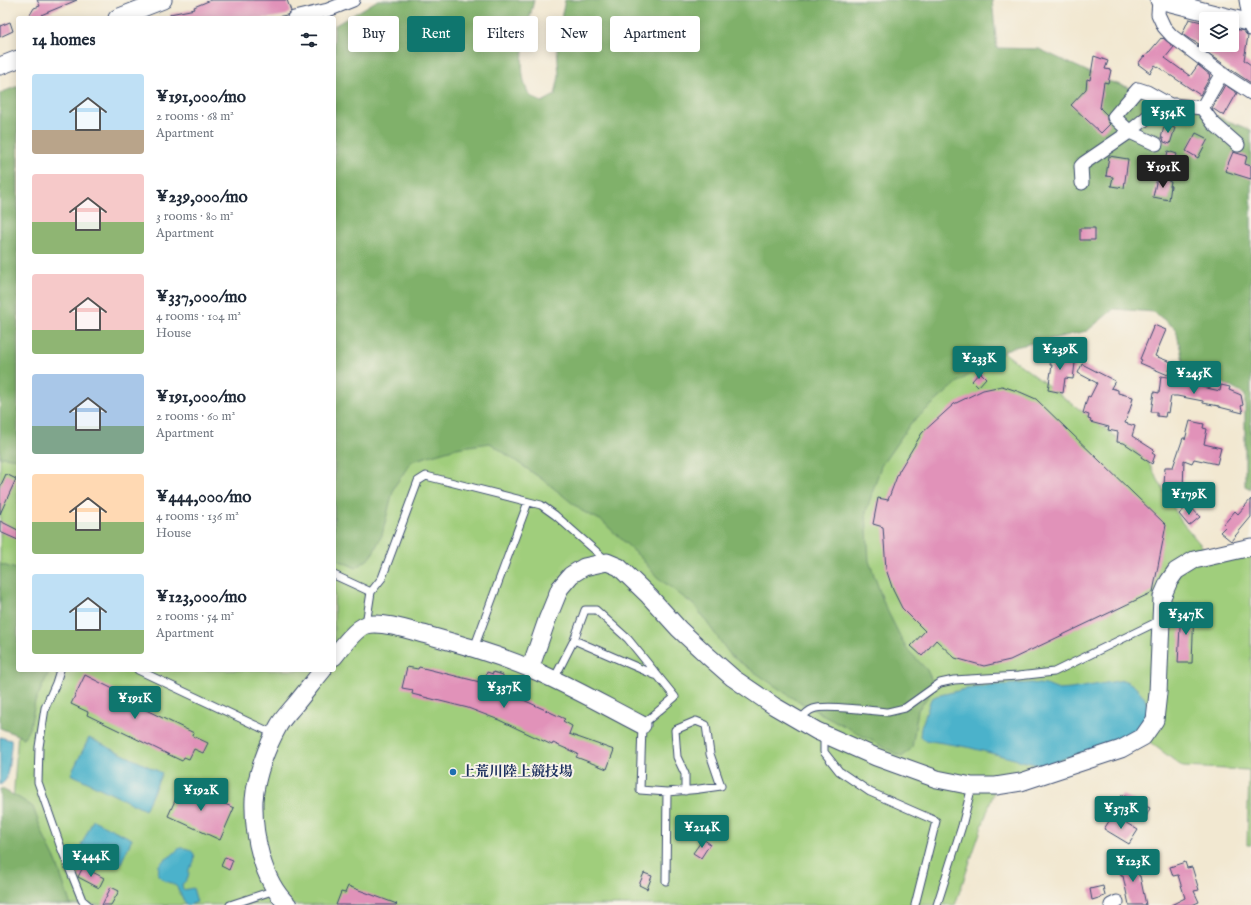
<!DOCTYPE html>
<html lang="en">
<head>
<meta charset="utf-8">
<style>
  :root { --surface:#fff; --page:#f2f2f3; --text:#1f2937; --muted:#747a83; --accent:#0f766e }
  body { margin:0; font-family:"IM FELL English","Noto Serif JP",serif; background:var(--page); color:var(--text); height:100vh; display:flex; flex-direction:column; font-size:15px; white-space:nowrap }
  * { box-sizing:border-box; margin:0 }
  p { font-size:13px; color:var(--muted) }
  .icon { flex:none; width:22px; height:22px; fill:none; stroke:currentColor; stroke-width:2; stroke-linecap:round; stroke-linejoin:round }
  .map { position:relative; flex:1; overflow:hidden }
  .details { position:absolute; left:16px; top:16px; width:320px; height:656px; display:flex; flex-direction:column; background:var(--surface); border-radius:4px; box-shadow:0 2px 10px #0003 }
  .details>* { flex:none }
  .hud { position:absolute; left:348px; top:16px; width:380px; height:36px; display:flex; gap:8px }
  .fabs { position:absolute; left:1199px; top:12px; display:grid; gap:8px }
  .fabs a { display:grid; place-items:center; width:40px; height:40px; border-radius:4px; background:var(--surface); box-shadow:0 2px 10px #0003; font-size:20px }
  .price { position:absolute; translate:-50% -34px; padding:0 9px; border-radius:4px; background:var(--accent); color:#fff; font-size:13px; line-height:26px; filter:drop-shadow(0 1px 2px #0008) }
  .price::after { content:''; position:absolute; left:50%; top:24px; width:12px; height:9px; margin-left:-6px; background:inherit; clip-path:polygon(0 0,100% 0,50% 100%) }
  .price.current { background:#222; color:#fff }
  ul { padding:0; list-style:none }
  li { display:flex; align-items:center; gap:12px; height:100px; padding:0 16px }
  li span { display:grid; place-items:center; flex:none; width:112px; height:80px; border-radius:4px; color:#555 }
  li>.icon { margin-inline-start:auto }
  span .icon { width:48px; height:48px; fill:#fffc; stroke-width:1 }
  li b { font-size:17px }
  h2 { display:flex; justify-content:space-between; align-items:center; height:48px; padding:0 16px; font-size:17px }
  .pill { padding:0 14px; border-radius:4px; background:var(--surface); box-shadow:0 2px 10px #0003; font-size:14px; line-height:36px }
  .pill.current { background:var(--accent); color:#fff }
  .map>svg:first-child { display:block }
  .green { fill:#a0ce7b; stroke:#5e7e6c }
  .forest { fill:#80b16b; stroke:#4e7064 }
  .water { fill:#4cb2cb; stroke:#347094 }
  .building { fill:#e192b9 }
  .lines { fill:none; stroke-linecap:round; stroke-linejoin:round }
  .service-casing { stroke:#3b4b6f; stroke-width:9 }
  .minor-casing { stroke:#3b4b6f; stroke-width:15 }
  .tertiary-casing { stroke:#3b4b6f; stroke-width:19 }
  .service { stroke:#fff; stroke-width:7 }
  .minor { stroke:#fff; stroke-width:13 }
  .tertiary { stroke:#fff; stroke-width:17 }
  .poi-dot { fill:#1f6fb2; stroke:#f7f3e8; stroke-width:1.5 }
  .labels { text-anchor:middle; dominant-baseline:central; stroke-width:4; stroke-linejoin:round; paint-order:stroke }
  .poi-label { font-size:14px; font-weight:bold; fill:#1b2f5e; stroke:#f7f3e8; text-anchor:start }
</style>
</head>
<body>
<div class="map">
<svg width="1251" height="905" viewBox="0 0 1251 905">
  <rect width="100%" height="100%" fill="#f7f3e8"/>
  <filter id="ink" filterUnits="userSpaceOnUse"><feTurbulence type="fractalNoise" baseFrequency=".025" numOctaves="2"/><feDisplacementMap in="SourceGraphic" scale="8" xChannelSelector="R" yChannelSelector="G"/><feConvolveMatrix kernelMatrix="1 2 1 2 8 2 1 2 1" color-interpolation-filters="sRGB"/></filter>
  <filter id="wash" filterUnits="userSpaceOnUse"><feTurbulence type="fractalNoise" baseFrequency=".012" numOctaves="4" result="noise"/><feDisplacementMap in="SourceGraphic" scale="16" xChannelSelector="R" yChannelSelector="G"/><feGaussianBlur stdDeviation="0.9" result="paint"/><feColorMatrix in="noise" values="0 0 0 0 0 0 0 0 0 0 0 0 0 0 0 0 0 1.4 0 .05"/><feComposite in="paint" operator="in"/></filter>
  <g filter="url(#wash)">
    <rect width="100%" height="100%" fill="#f2e8d1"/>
    <!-- green -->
    <path class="green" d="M990 342 1147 460 1181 521 1210 556 1251 547V845H1247L1249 770 1183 767 1143 737 996 786 955 905H48L11 830 19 717 35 670H334V377L846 502 875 416Z
      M0 433H18V619L0 602Z"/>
    <!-- forest -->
    <path class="forest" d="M378 0H534C528 27 514 68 529 94 532 98 538 100 542 102L555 95 559 76 557 49 560 24 565 0H992L997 48 1039 49 1108 81 1208 113 1251 130V489L1245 486V395L1183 361 1176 329 1154 312 1114 309 1087 331 1010 348 957 383 911 423 881 466 866 512 869 561 885 606 906 648 927 670 935 687 918 710 912 748 902 757 794 699 731 656 695 606 657 577 641 558 602 521 582 511 546 482 490 443 456 448 412 461 394 487 382 535 371 557 356 568 334 558V26Z
      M18 86V459L4 457 0 458V93Z
      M0 564 16 569 18 571V670H50L35 702 30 727 24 738 0 728Z
      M0 789H2L21 799 33 807 45 839 56 861 70 903 71 905H0Z"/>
    <!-- water -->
    <path class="water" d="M1123 680C1131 683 1136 687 1141 693 1156 711 1143 727 1127 737L1042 766 967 747 925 740 920 737 921 728 931 699 936 696 966 689 987 686 1031 683 1046 685 1059 690 1071 689Z
      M0 737 11 740C12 744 8 776 5 781 3 783 2 784 0 785Z
      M89 738 162 773 145 810 71 774Z
      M93 820 132 839 120 865 81 846Z
      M180 848C195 847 199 859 189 869 189 876 188 880 182 884L183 890 193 888 197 902 189 905H186L177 887C170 881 166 884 158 875L159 865 163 861 172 855 176 851Z"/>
    <g id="blocks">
      <!-- building -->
      <path class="building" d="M37 0H77L41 15 42 18H28L34 8 40 6Z
        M211 0H287L291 11 287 15 271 18H171L170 14 195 9 194 7Z
        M1189 19 1206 23V45H1232V32H1234V29L1244 31 1248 36 1244 60 1251 65V83L1233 71 1197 45H1201L1191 40 1182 34Z
        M10 22 13 31 0 37V26Z
        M1161 38 1162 39 1163 38 1174 47 1165 58 1190 76 1198 65 1210 75 1209 76 1210 77 1200 95 1155 65 1150 73 1138 64 1144 56 1145 57Z
        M1094 56 1108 61 1105 69 1111 70 1108 83 1104 82 1100 108 1107 115V120L1110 124 1101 133 1071 105 1086 89 1087 79 1090 80Z
        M1225 85 1237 93 1224 116 1212 108Z
        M1166 126 1175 128 1170 144 1164 142 1163 138H1161L1164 127 1166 128Z
        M1196 133 1208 139 1198 158 1186 151Z
        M1168 151 1177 154 1174 162 1166 160Z
        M1233 152 1247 156 1245 164 1251 166V179L1225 171Z
        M1109 156 1128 159 1124 188 1111 186 1113 177 1106 176Z
        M1157 178 1168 179V181L1171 182 1170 186H1171L1169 200 1153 197Z
        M1080 228H1095V240H1080Z
        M1154 325 1166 330 1155 356 1171 362 1168 375 1140 363 1142 360 1140 359Z
        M1052 351 1066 352V359L1075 363 1073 379 1065 378 1063 393 1048 390 1052 365H1050Z
        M1082 364 1115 381 1111 388 1118 390V393L1133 397 1131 406 1125 423 1135 426 1132 436 1154 450 1152 453 1155 455 1152 464 1141 457 1142 455 1124 443 1117 442 1118 432 1108 430 1109 427 1090 422 1091 420 1088 419 1089 415 1083 413 1088 396 1090 397 1097 383 1078 373Z
        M980 372 986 378 978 387 972 381Z
        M1192 374 1200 376 1199 384 1203 385 1202 387 1220 391 1221 385 1230 387 1229 390 1241 395 1243 405 1241 406 1243 413 1219 407V406L1203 403V401L1177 396H1171L1168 413 1166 412 1165 417 1157 416V412H1151L1154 392 1159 393 1161 376 1188 380 1189 375 1191 376Z
        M1002 386 1020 392 1036 399 1166 525 1153 592 1010 660 984 666 955 658 936 640 922 656 911 646 925 631 902 608 893 590 886 569 883 527 873 524 878 498 888 500 899 471 922 433 954 404 983 390Z
        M1190 421 1204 424 1203 428 1207 429 1204 444 1221 448 1217 464 1194 459 1192 463 1184 460 1183 490 1166 489V487H1164L1165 467H1173L1183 438H1185V440Z
        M6 474 16 479 0 514V487Z
        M1251 499V517L1231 541 1220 532 1226 526 1224 524 1235 511 1238 514Z
        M1189 505 1200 517 1189 526 1179 514Z
        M0 521 18 530V540L0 532Z
        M1181 609H1194L1192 663H1178Z
        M407 667 418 669 419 667 484 683 487 672 493 674V672L503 675V677L508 679 504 691 565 719 563 721 572 726 569 734 614 750 607 769 576 757 578 754 553 743 552 745 499 720 468 708 412 694 413 690 402 688Z
        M85 675 123 694 121 698 194 733 193 736 208 743 203 753 194 749 189 759 184 757 182 761 87 715 88 712 71 704Z
        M182 785 234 808 220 840 168 816Z
        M1122 795 1150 808 1146 817 1118 803Z
        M1113 815 1138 830 1129 844 1104 829Z
        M703 839 710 844 701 858 693 853Z
        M225 857 233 860 229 870 221 866Z
        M1136 860 1139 876H1140L1146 905H1129L1123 876H1121L1119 864Z
        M1185 862 1187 868 1192 867 1199 890 1194 891 1199 902 1192 905H1171L1185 898 1178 875 1173 876 1170 867Z
        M83 867 104 878 99 888 78 877Z
        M644 873 652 876 647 889 639 885Z
        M348 886 397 904 396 905H336L341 892 345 893Z
        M1103 886 1105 896 1092 900 1090 889Z
        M111 887 119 891 111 905H102Z"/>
    </g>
  </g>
  <g filter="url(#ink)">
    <use href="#blocks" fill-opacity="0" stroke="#3b4b6f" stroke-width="1"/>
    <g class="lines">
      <!-- service casing -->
      <g class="service-casing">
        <path id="service" d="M334 575 371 592
          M366 624 371 592 382 578 418 481 426 476 541 505 555 515 606 560
          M574 640 655 675
          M474 648 528 502
          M60 670 56 683 45 708 39 747 38 782 60 845 82 900 88 905
          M138 670 274 734
          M554 679 574 640 585 610H596L628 639 675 697 642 725 640 790 667 792 666 881
          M799 721C803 716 807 711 813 709 826 704 872 711 888 712L905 708 940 683 954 680 1018 676 1054 672 1161 620
          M824 734V752L839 771 870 792 936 821 915 905
          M667 792C685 791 703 789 721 786L710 754 706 725 696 721 675 730 677 757 685 774V791
          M230 905 275 890
          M937 905 962 826 972 786"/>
      </g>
      <!-- minor casing -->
      <g class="minor-casing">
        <path id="minor" d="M1159 0 1158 14 1164 27 1172 36 1228 78 1251 93
          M1246 0 1251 29
          M294 18 328 10 353 0
          M1202 108 1222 73
          M1156 144 1130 132 1114 117 1138 89 1147 92 1170 105
          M1082 183 1081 166 1084 163 1128 133 1156 110 1163 106 1174 105 1202 108 1213 123 1238 145
          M1111 905 1117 902"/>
      </g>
      <!-- tertiary casing -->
      <g class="tertiary-casing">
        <path id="tertiary" d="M1159 0 1251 23
          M117 18 163 0
          M0 66 18 59
          M334 657C341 648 356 628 366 625 381 621 409 630 423 634 459 644 496 654 531 669 569 685 605 706 642 725
          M530 669 547 620 560 588 571 575 584 567 607 562 619 567 649 596 679 629 708 656 733 678 774 706 817 731 876 757 937 779 972 786H996L1021 782 1121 749 1143 737 1155 720 1158 693 1162 597 1169 581 1176 571 1194 560 1251 547
          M288 905C262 881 253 834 254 800 256 775 267 746 279 725 283 718 289 712 294 706 304 694 313 682 323 670"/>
      </g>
      <!-- service -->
      <use href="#service" class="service"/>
      <!-- minor -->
      <use href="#minor" class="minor"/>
      <!-- tertiary -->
      <use href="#tertiary" class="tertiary"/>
    </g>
  </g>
  <!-- markers -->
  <circle class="poi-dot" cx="453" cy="772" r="4"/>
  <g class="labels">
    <!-- poi labels -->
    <g class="poi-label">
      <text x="461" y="772">上荒川陸上競技場</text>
    </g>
  </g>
</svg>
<div class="fabs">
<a><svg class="icon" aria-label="layers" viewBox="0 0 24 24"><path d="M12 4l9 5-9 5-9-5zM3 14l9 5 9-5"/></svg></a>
</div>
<b class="price" style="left:1168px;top:134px">¥354K</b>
<b class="price current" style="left:1163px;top:189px">¥191K</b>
<b class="price" style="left:1060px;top:371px">¥239K</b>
<b class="price" style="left:979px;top:380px">¥233K</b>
<b class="price" style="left:1194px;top:395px">¥245K</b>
<b class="price" style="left:1189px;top:516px">¥179K</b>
<b class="price" style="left:1186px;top:636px">¥347K</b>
<b class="price" style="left:504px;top:709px">¥337K</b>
<b class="price" style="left:135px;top:720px">¥191K</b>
<b class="price" style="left:201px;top:812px">¥192K</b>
<b class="price" style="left:1121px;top:830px">¥373K</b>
<b class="price" style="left:702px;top:849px">¥214K</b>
<b class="price" style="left:91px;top:878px">¥444K</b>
<b class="price" style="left:1133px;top:883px">¥123K</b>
<div class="hud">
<a class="pill">Buy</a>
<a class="pill current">Rent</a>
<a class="pill">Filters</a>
<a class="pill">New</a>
<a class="pill">Apartment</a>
</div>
<section class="details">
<h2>14 homes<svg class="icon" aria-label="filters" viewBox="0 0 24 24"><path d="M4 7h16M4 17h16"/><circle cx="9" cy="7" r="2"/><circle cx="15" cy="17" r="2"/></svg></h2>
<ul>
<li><span style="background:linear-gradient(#bfe0f5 70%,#b9a48a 0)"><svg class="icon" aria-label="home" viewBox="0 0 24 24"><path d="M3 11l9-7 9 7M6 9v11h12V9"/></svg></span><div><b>¥191,000/mo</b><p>2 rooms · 68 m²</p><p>Apartment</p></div></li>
<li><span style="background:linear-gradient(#f6c9c9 60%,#8fb573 0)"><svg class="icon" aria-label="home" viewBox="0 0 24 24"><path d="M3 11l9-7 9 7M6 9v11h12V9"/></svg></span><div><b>¥239,000/mo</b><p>3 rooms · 80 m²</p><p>Apartment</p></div></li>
<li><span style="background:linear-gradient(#f6c9c9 70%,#8fb573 0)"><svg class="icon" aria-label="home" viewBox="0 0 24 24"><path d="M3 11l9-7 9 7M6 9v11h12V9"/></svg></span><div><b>¥337,000/mo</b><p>4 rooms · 104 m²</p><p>House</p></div></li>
<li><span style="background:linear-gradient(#a9c7e8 65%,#7fa58c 0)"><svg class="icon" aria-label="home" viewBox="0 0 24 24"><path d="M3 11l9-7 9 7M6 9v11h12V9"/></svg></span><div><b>¥191,000/mo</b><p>2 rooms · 60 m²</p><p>Apartment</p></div></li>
<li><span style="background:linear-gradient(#ffd9b3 60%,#8fb573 0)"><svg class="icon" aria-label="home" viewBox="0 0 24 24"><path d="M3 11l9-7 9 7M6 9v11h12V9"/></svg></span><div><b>¥444,000/mo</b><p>4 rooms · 136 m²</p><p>House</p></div></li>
<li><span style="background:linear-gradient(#bfe0f5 70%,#8fb573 0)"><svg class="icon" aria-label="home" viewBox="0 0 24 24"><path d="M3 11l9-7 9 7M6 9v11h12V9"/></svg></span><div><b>¥123,000/mo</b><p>2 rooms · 54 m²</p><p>Apartment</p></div></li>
</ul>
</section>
</div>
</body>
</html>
